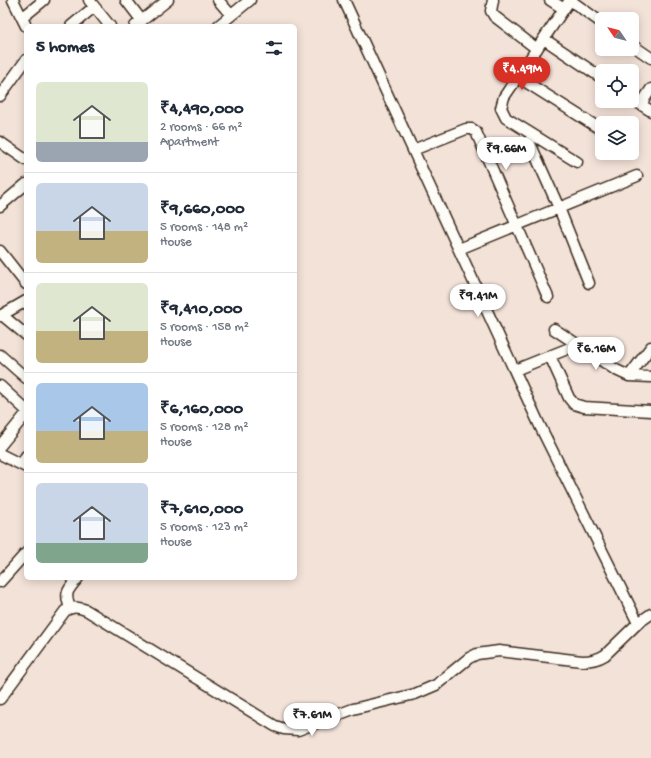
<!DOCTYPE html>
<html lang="en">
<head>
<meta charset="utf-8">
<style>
  :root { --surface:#fff; --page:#f2f2f3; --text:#1f2937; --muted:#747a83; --line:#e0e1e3; --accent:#d93025 }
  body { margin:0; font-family:"Gochi Hand",sans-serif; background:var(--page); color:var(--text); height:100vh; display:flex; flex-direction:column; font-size:15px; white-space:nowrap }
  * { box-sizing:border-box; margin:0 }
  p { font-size:13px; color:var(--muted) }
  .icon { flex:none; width:22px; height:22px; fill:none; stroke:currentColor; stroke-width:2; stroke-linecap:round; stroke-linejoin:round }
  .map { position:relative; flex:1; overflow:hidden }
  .panel { position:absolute; left:24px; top:24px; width:273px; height:556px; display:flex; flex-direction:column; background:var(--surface); border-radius:6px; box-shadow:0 2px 10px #0003 }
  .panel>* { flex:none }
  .needle { width:26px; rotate:305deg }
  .fabs { position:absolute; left:595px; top:12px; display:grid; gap:8px }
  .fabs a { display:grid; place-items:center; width:44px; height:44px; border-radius:6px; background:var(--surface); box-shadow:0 2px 10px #0003; font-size:20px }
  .price { position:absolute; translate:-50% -34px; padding:0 9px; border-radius:14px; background:#fff; color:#222; font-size:13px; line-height:26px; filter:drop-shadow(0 1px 2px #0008) }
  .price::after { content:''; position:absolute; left:50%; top:24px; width:12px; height:9px; margin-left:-6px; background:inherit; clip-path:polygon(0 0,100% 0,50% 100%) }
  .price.current { background:var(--accent); color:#fff }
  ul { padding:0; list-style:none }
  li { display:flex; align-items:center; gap:12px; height:100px; padding:0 12px }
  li+li { border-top:1px solid var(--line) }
  li span { display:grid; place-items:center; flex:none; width:112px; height:80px; border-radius:6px; color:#555 }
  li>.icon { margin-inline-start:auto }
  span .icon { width:48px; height:48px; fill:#fffc; stroke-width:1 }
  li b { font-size:17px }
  h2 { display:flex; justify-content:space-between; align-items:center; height:48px; padding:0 12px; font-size:17px }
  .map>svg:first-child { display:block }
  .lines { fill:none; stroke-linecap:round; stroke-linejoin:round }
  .minor-casing { stroke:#3b2a1e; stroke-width:13 }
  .minor { stroke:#fdfcf7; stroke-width:10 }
</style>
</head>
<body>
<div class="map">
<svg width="651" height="758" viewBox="0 0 651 758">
  <rect width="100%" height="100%" fill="#f3e2d8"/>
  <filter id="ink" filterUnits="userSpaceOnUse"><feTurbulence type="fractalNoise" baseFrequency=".025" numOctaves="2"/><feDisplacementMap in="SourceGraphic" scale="8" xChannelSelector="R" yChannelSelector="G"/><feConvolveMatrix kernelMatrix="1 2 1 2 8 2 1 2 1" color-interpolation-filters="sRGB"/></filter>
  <g filter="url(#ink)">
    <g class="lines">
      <!-- minor casing -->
      <g class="minor-casing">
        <path id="minor" d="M13 0 26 26
          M89 0 110 26
          M126 0 142 21
          M218 0 231 15
          M344 0 540 426 638 623
          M493 0 491 11 494 16 537 49
          M550 0 564 9
          M570 0 504 97 501 108 506 118 577 162
          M570 0 602 23
          M22 18 44 0
          M71 26 94 7
          M135 26 168 0
          M218 26 250 0
          M544 39 602 78
          M632 45 651 58
          M518 77 602 130
          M0 96 26 60
          M632 99 651 111
          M641 104 651 89
          M529 141 559 208 589 283
          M0 142 26 160
          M413 150 466 129H472L476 132 548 297
          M0 206 26 184
          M459 249 637 176
          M0 251 26 284
          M2 315 26 335
          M0 316 26 301
          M554 329 616 370 629 376 651 377
          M0 355 26 378
          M550 356 569 398 574 404 584 407 651 411
          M515 370 577 345
          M629 376 651 347
          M0 386 26 410
          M0 446 26 414
          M0 454 26 467
          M25 458 26 456
          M0 582 26 553
          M70 608C64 592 68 590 78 578
          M0 699 65 611C73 606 77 607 86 610L275 726 284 729 298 730 353 709 415 694 436 685 469 658 477 654 499 651 582 661C591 661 597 660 605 655L638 623 651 614"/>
      </g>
      <!-- minor -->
      <use href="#minor" class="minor"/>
    </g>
  </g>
</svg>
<div class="fabs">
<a><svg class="needle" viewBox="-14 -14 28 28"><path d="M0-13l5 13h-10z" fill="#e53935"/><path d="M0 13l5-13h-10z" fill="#747a83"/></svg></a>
<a><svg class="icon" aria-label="locate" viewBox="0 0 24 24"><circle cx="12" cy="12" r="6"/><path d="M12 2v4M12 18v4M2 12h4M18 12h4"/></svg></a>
<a><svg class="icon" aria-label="layers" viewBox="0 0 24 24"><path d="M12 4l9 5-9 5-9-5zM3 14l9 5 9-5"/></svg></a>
</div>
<b class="price current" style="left:522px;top:91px">₹4.49M</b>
<b class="price" style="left:506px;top:171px">₹9.66M</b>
<b class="price" style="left:478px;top:318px">₹9.41M</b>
<b class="price" style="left:596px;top:371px">₹6.16M</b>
<b class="price" style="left:312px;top:737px">₹7.61M</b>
<section class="panel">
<h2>5 homes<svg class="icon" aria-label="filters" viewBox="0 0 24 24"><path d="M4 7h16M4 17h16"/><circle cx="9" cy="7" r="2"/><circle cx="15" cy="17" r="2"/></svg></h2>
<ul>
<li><span style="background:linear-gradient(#dfe7d0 75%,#9aa5b1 0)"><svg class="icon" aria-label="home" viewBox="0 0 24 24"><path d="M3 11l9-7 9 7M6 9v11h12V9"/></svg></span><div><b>₹4,490,000</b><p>2 rooms · 66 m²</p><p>Apartment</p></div></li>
<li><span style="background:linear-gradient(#c9d6e8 60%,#c2b280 0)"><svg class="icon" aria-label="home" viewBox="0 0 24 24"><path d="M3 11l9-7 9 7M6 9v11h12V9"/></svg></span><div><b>₹9,660,000</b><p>5 rooms · 148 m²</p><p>House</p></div></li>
<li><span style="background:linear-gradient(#dfe7d0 60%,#c2b280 0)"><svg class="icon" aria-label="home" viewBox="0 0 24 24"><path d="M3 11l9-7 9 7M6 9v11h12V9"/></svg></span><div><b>₹9,410,000</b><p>5 rooms · 158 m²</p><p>House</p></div></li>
<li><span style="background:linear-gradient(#a9c7e8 60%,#c2b280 0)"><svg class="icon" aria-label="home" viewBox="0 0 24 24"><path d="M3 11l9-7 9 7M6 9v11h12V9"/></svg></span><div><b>₹6,160,000</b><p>5 rooms · 128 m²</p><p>House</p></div></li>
<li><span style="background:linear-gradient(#c9d6e8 75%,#7fa58c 0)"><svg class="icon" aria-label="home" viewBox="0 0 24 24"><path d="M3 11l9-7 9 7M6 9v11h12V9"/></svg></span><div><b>₹7,610,000</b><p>5 rooms · 123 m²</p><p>House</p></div></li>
</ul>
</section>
</div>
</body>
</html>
